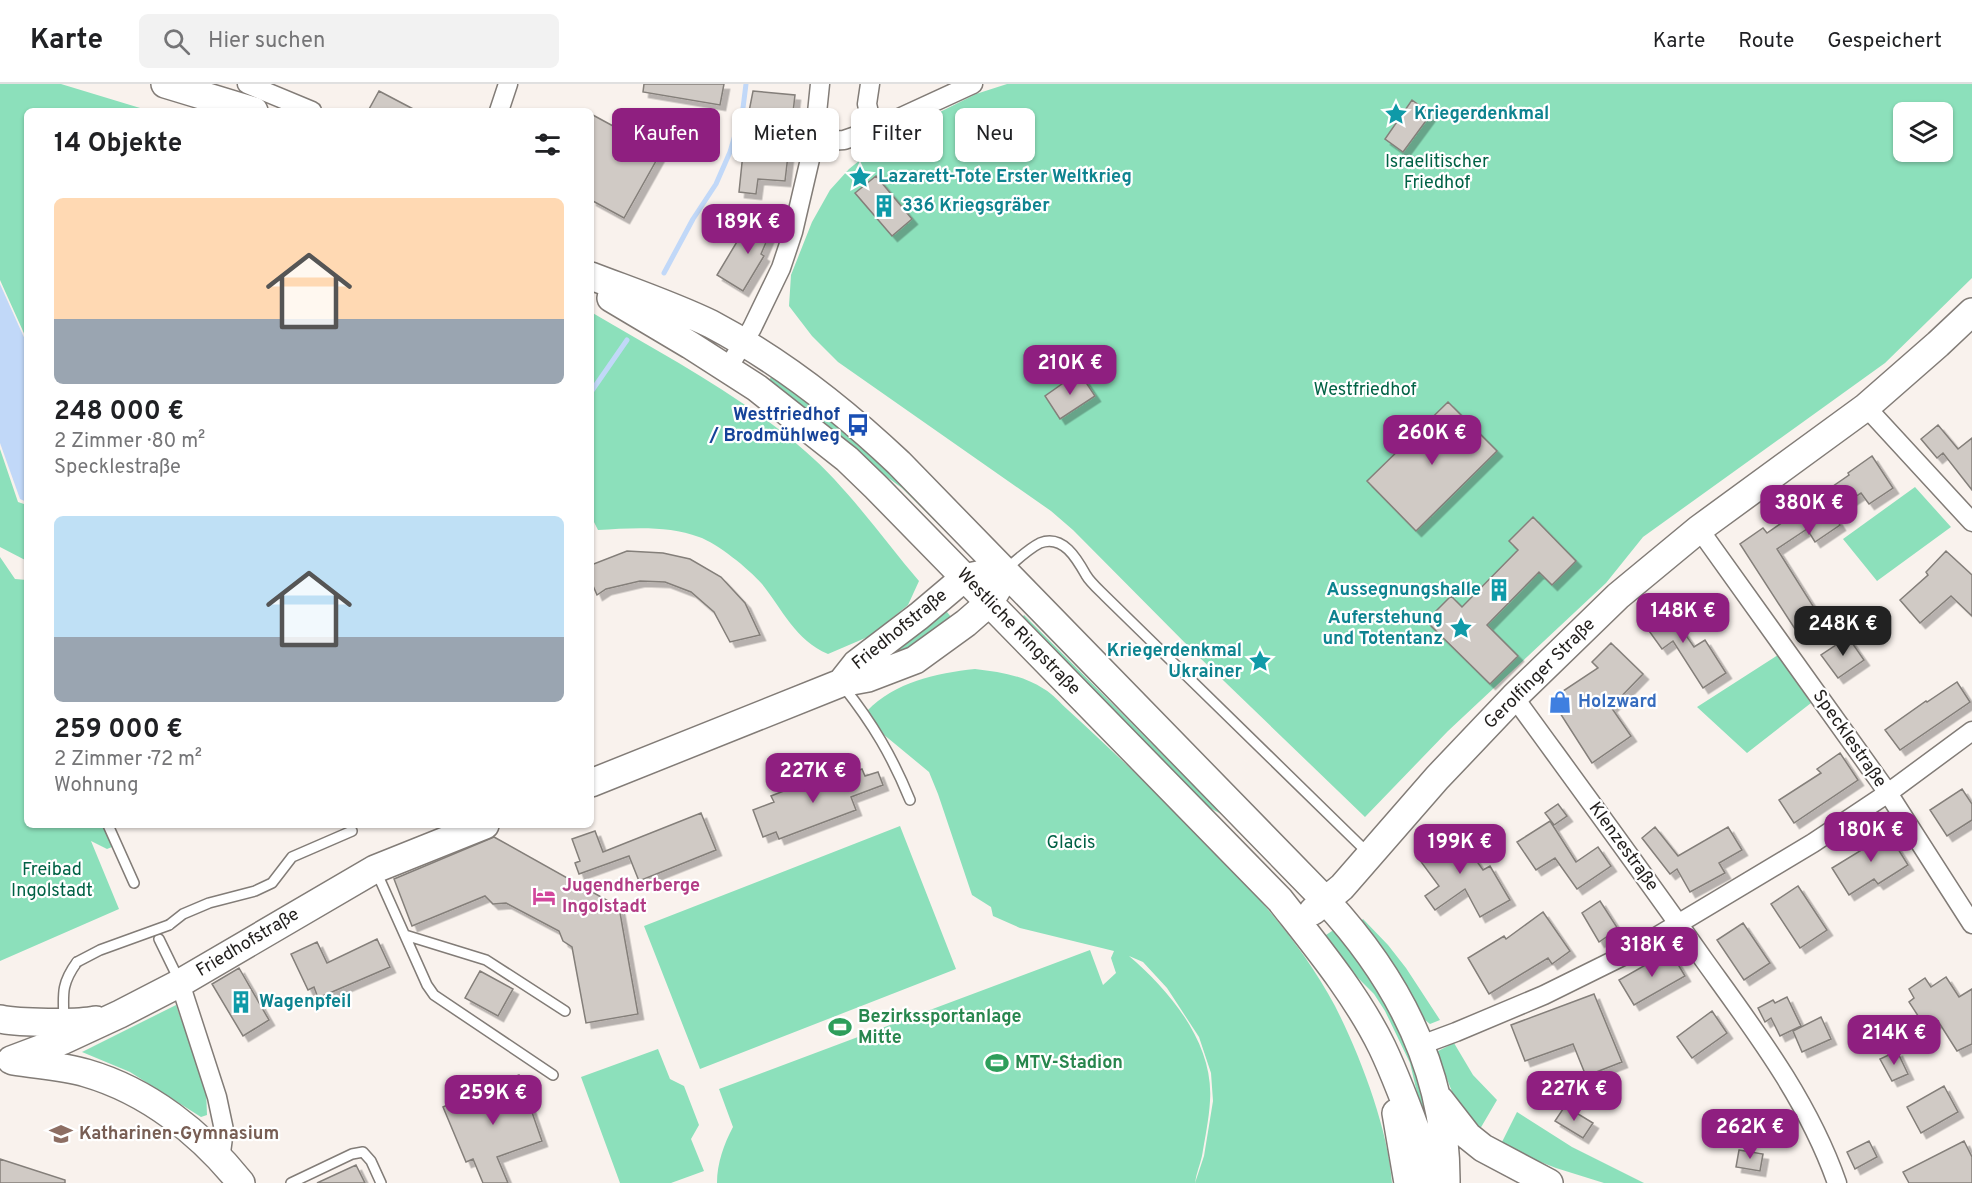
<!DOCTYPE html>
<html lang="de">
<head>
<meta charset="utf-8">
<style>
  :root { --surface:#fff; --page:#f2f2f2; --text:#202124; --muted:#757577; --line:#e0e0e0; --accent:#8f1f80 }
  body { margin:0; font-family:Overpass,sans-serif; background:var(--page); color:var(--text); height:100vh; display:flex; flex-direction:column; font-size:22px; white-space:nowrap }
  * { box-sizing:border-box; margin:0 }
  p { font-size:20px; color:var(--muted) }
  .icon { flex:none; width:33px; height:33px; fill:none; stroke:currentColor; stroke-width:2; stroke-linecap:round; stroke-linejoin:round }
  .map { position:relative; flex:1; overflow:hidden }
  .sheet { position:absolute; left:24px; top:24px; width:570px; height:720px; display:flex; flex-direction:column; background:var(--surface); border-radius:9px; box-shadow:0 2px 4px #0004 }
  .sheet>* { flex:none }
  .banner { position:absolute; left:612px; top:24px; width:570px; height:54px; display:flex; gap:12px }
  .tools { position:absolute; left:1893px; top:18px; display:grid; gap:12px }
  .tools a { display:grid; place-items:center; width:60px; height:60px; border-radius:9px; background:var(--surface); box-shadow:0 2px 4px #0004; font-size:30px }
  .price { position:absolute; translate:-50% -51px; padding:0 14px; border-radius:12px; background:var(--accent); color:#fff; font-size:20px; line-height:39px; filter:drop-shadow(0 2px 3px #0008) }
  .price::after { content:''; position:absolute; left:50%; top:36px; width:18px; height:14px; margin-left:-9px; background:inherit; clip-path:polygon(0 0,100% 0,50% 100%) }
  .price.selected { background:#222; color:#fff }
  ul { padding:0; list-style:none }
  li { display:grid; align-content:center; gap:12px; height:318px; padding:0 30px }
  li span { display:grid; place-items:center; height:186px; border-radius:9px; color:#555 }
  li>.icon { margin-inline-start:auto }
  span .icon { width:108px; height:108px; fill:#fffc; stroke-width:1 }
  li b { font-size:26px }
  h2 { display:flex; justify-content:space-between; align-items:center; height:72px; padding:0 30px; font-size:26px }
  .tag { padding:0 21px; border-radius:9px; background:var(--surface); box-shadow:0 2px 4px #0004; font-size:21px; line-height:54px }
  .tag.selected { background:var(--accent); color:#fff }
  header { display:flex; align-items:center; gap:36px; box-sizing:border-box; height:84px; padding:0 30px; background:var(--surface); border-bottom:2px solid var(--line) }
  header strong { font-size:28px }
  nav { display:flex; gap:33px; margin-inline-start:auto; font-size:21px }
  .search { width:420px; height:54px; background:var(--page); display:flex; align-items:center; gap:15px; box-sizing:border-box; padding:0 21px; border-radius:9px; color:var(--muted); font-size:22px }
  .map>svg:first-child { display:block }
  .green { fill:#8ce0bb; fill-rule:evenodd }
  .water { fill:#c1d8f8 }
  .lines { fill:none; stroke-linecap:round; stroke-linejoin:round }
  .stream { stroke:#c1d8f8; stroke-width:5 }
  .building { fill:#d0cac5; stroke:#847f7a; stroke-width:1.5; filter:url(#shadow) }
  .lane-casing { stroke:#827c77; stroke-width:12 }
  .street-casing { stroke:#827c77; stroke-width:21 }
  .secondary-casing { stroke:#827c77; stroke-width:30 }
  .lane { stroke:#fff; stroke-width:9 }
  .street { stroke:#fff; stroke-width:18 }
  .secondary { stroke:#fff; stroke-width:27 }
  .lane-bridge-casing { stroke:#827c77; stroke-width:12; stroke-linecap:butt }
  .lane-bridge { stroke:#fff; stroke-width:9 }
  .labels { text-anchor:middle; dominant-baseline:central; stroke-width:4.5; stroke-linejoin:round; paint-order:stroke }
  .culture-label { font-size:18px; font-weight:bold; fill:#0d838f; stroke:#fff; text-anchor:start }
  .park-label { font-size:18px; fill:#006245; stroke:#fff }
  .transit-label { font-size:18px; font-weight:bold; fill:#164399; stroke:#fff; text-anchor:end }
  .street-label { font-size:18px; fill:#211e1c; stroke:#fff }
  .shop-label { font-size:18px; font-weight:bold; fill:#366cbe; stroke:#fff; text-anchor:start }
  .hotel-label { font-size:18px; font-weight:bold; fill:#b23c85; stroke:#fff; text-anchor:start }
  .leisure-label { font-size:18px; font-weight:bold; fill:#27864d; stroke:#fff; text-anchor:start }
  .education-label { font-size:18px; font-weight:bold; fill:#785e54; stroke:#fff; text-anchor:start }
</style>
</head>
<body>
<header>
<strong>Karte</strong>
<div class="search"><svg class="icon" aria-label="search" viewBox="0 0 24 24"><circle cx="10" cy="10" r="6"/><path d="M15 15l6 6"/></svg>Hier suchen</div>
<nav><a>Karte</a><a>Route</a><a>Gespeichert</a></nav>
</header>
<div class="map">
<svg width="1972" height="1099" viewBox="0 0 1972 1099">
  <defs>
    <filter id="shadow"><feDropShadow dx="5.5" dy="5.5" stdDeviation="0" flood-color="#0004"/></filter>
  </defs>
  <rect width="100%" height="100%" fill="#f9f2ed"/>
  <!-- green -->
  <path class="green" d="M0 0H61L150 27H27V256L0 196Z
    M1007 0H1972V194L1885 279 1643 453 1606 499 1448 647 1365 733 1198 572 1073 446 1051 427 838 278 812 252 789 222 791 191 812 138 830 106 849 85 886 55 976 10ZM1904 28H1942V68H1904Z
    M591 228C664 271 741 311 805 367 848 404 882 454 919 497L908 521 870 552 828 570C795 556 783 526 762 500 749 485 717 459 699 453 668 441 630 444 598 446L591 432Z
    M774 289 839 340 958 454 955 457 902 404 865 377 767 299Z
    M0 365 18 418 27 421V477L0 463Z
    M1915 403 1951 443 1877 497 1843 455Z
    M0 473 15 495 27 496V741H108L117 761 107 765 91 757 119 825 0 877Z
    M942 522 952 534 897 571 859 582Z
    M1024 531 1190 698 1206 706 1304 810 1301 812 1221 730 1201 719 1021 535Z
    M1778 571 1811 619 1747 669 1697 623Z
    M975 585C1000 588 1022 591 1044 605 1053 610 1060 619 1068 626 1089 645 1110 665 1131 685 1204 757 1286 830 1335 922 1360 971 1388 1044 1392 1099H717C717 1079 724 1060 733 1043L719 1005 1090 866 1103 901 1116 889 1111 874 1114 867 1020 844 993 832 991 823 972 811 938 710 929 688 883 650 867 627C895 598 936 589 975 585ZM1129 872 1143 878 1167 904 1199 953 1211 989 1213 1017 1204 1072 1195 1099C1196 1090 1200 1081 1202 1072 1205 1054 1209 1035 1210 1017 1214 959 1170 907 1129 872Z
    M900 742 956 885 700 985 644 842Z
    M1363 835 1388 861 1406 884 1440 936 1430 940 1425 936 1361 837Z
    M1338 843 1380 905 1416 977 1428 1035 1425 1033 1419 1017 1410 979 1385 927 1374 910 1343 879 1323 853Z
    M176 921 206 1005 207 1031 201 1033 130 988 82 968Z
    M1454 959 1473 991 1497 1016 1480 1045 1455 1015 1437 970 1438 967Z
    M658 965 670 995 684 1002 699 1041 691 1055 704 1087 671 1099H620L581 993Z
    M1517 1028 1572 1063 1644 1099H1604L1556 1084 1500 1062Z"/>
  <!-- water -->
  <path class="water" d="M0 200 27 260V418L20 415 0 359Z"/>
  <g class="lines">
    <!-- stream -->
    <path class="stream" d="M664 189 693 135 716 100 730 68 743 24 746 0
      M591 308 627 256"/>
  </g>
  <!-- building -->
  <path class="building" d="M644 0H724L720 21 643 8Z
    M379 7 417 27H368Z
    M753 7 795 11 785 97 758 95 756 110 739 108 743 69 739 68 743 43H746Z
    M1412 16 1431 30 1403 68 1385 55Z
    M591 30 661 68 624 134 591 116Z
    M876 92 912 135 892 152 855 109Z
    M763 127 777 133 761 170 764 172 743 207 717 191 738 156 748 162Z
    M1079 288 1095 312 1060 335 1045 312Z
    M1448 318 1497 367 1416 447 1367 397Z
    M1938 341 1958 365 1972 354V406L1943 369 1937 374 1921 355Z
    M1872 372 1893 404 1869 420 1861 409 1832 428 1840 441 1815 458 1807 445 1777 465 1818 530 1795 545 1740 460 1763 444 1767 449 1796 429 1793 425 1818 408 1820 411 1849 391 1848 389Z
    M1533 433 1576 477 1552 501 1539 488 1487 541 1518 572 1490 600 1426 537 1451 512 1462 523 1518 466 1509 457Z
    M627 467 663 469 690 475 721 493 745 519 760 551 730 558 714 528 691 508 665 498 640 497 606 505 597 511 591 497V481Z
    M1946 467 1972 491V532L1951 512 1920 539 1900 516 1928 491 1926 488Z
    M1662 517 1694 563 1705 556 1726 589 1703 604 1673 557 1662 565 1639 533Z
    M1848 553 1864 576 1838 594 1821 571Z
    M1611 559 1643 590 1611 623 1631 652 1592 679 1551 615 1598 584 1592 578Z
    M1957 598 1970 618 1900 666 1885 646 1926 617 1927 618Z
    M1840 669 1858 696 1794 739 1779 716 1821 689 1817 685Z
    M862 685 865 692 878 688 883 701 851 713 856 726 779 755 776 748 763 753 753 726 774 718 771 712 804 699 807 706Z
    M1962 705 1972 720V736L1947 752 1930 726Z
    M1558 720 1567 732 1554 741 1545 729Z
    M701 729 716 766 639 797 629 772 579 790 575 779 580 777 572 755 595 747 603 768Z
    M1550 737 1576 778 1598 763 1611 782 1577 805 1555 774 1536 786 1517 758Z
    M1655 743 1678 772 1728 743 1742 766 1719 779 1725 789 1690 808 1677 785 1670 790 1642 754Z
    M1453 744 1483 786 1490 782 1510 816 1480 833 1465 805 1435 826 1425 812 1439 802 1416 771Z
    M1885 744 1908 781 1878 800 1874 795 1849 811 1832 784 1860 767 1857 762Z
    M494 753 619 823 638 930 586 939 572 863 563 857 559 847 506 819 493 820 485 812 412 842 394 795Z
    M1798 802 1827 846 1800 864 1771 820Z
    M1600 817 1618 845 1599 858 1582 829Z
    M1543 828 1570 867 1552 880 1548 874 1489 910 1468 874 1504 852 1506 855Z
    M1743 839 1770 879 1744 896 1717 856Z
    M377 855 390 883 318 914 314 903 308 906 291 870 317 858 327 879Z
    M1670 867 1685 892 1634 921 1619 896Z
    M239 884 269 936 243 952 212 900Z
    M480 887 513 905 498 932 465 914Z
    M1946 893 1959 913 1972 905V960L1957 967 1938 937 1926 944 1909 918 1914 914 1909 905 1925 894 1931 903Z
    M1594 910 1622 978 1586 992 1573 960 1525 977 1511 941Z
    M1787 913 1801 942 1780 952 1771 934 1765 938 1758 924 1773 916 1775 919Z
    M1712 927 1727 949 1692 974 1677 953Z
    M1821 933 1831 955 1802 968 1793 947Z
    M1897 967 1908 990 1892 997 1880 975Z
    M519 991 542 1057 497 1073 508 1099H483L473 1075 466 1078 443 1023 481 1007 480 1005Z
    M1944 1002 1958 1028 1921 1049 1907 1023Z
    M1565 1022 1593 1039 1583 1054 1555 1037Z
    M1869 1057 1877 1073 1855 1085 1847 1068Z
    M1964 1057 1972 1073V1099H1909L1903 1088Z
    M1739 1066 1763 1070 1760 1087 1736 1083Z
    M0 1075 65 1096V1099H0Z
    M356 1081 365 1099H317Z"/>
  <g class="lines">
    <!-- lane casing -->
    <g class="lane-casing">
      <path id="lane" d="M1006 485C1017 476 1028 465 1040 459 1063 450 1077 475 1086 491 1090 498 1098 505 1105 512L1369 770
        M843 602C873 640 892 672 910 716
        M108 741 134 799
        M376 787 427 901 434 911 553 991
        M169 841 183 830 209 819 255 807 272 799 292 773 352 747
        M405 851 486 876 565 927
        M159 855 179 896
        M64 936C63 910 61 900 77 878
        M291 1099 352 1070 363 1068 371 1077 381 1099"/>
    </g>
    <!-- street casing -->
    <g class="street-casing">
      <path id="street" d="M247 0 312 27
        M870 0 867 20 873 46
        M499 27 508 0
        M814 58 844 56 873 46 973 0
        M728 284 752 244 781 184 793 148 814 58 820 0
        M1866 323 1972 438
        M1699 445 1888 709 1972 840
        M1514 613C1578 701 1642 788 1704 876 1755 947 1808 1016 1837 1099
        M180 899 217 1013 224 1046 220 1076
        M1421 961 1456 948 1544 911 1631 868 1813 759 1888 709 1972 647"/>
    </g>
    <!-- secondary casing -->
    <g class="secondary-casing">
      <path id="secondary" d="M165 0 254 27
        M591 192C630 207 674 222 711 240 781 277 842 325 899 379L1326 817C1400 897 1447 989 1446 1099
        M611 214 690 261 757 304 847 375 876 403 1280 816C1316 862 1356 910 1382 963 1403 1007 1418 1053 1435 1099
        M841 599 856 580 919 532 964 494 983 490
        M591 699 841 599 868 594 915 576 966 539 989 519 998 504
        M1313 827 1342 803 1437 694 1514 613 1618 512 1699 445 1866 323 1938 260 1972 228
        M0 935C18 939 78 940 96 936
        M11 976 64 956 120 930 180 899 375 785 485 741
        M13 977C37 981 63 982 86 989 148 1007 201 1049 241 1099
        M1440 1016 1468 1052 1483 1064 1549 1099
        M1396 1029 1408 1099"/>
    </g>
    <!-- lane -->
    <use href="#lane" class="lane"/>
    <!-- street -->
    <use href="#street" class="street"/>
    <!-- secondary -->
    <use href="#secondary" class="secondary"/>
    <!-- lane-bridge casing -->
    <g class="lane-bridge-casing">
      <path id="lane-bridge" d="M77 878 100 866 169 841"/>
    </g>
    <!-- lane-bridge -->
    <use href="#lane-bridge" class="lane-bridge"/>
  </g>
  <!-- icons -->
  <defs>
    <g id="sight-bare" transform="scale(1.8)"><path d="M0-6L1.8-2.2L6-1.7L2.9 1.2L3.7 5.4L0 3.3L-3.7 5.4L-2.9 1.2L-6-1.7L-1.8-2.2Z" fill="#0f9aa8" stroke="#fff" stroke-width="2.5" paint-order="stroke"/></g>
    <g id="building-bare" transform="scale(1.8)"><path d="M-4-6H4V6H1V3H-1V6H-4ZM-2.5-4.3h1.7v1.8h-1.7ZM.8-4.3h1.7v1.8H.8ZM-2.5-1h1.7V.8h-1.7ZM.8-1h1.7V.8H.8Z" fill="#0f9aa8" stroke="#fff" stroke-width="2.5" paint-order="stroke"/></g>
    <g id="bus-bare" transform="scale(1.8)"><path d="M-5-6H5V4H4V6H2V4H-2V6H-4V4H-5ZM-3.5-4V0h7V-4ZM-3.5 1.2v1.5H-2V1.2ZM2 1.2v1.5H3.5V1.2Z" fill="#1a4fb4" stroke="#fff" stroke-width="2.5" paint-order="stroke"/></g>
    <g id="shop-bare" transform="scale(1.8)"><path d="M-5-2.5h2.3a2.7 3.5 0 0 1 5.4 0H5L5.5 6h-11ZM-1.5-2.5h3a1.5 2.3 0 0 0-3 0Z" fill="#3f7fe0" stroke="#fff" stroke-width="2.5" paint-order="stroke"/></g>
    <g id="hotel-bare" transform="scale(1.8)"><path d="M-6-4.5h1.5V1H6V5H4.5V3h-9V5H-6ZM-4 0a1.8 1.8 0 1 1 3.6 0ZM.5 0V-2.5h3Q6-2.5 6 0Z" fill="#d1479c" stroke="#fff" stroke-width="2.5" paint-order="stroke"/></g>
    <g id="stadium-bare" transform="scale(1.8)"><path d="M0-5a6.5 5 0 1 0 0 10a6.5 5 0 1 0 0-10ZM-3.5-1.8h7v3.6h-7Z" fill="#2e9e5b" stroke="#fff" stroke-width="2.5" paint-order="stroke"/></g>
    <g id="school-bare" transform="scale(1.8)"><path d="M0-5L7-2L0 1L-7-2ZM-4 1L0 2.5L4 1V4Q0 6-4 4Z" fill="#8d6e63" stroke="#fff" stroke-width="2.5" paint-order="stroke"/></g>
  </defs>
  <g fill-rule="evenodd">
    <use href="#sight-bare" x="1396" y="30"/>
    <use href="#sight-bare" x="860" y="93"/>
    <use href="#building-bare" x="884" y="122"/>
    <use href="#bus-bare" x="858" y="341"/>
    <use href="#building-bare" x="1499" y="506"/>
    <use href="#sight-bare" x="1461" y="544"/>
    <use href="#sight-bare" x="1260" y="577"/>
    <use href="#shop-bare" x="1560" y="618"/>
    <use href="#hotel-bare" x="544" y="812"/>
    <use href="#building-bare" x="241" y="918"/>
    <use href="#stadium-bare" x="840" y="943"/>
    <use href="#stadium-bare" x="997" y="979"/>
    <use href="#school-bare" x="61" y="1050"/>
  </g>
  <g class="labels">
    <!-- culture labels -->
    <g class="culture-label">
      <text x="1414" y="30">Kriegerdenkmal</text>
      <text x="878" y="93">Lazarett-Tote Erster Weltkrieg</text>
      <text x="902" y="122">336 Kriegsgräber</text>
      <text x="1481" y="506" text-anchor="end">Aussegnungshalle</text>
      <text x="1443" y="534" text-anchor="end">Auferstehung<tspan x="1443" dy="21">und Totentanz</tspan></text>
      <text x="1242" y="567" text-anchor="end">Kriegerdenkmal<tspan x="1242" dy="21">Ukrainer</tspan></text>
      <text x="259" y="918">Wagenpfeil</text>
    </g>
    <!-- park labels -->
    <g class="park-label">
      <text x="1437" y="78">Israelitischer<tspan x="1437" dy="21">Friedhof</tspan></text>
      <text x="1365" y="306">Westfriedhof</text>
      <text x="1071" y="759">Glacis</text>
      <text x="52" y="786">Freibad<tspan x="52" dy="21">Ingolstadt</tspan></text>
    </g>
    <!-- transit labels -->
    <g class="transit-label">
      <text x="840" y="331">Westfriedhof<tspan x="840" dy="21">/ Brodmühlweg</tspan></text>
    </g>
    <!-- street labels -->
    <g class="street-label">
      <text transform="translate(900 546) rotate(-39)">Friedhofstraße</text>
      <text transform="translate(1018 548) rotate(46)">Westliche Ringstraße</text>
      <text transform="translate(1540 590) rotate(-45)">Gerolfinger Straße</text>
      <text transform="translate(1849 655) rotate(55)">Specklestraße</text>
      <text transform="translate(1623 763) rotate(54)">Klenzestraße</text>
      <text transform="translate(248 859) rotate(-31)">Friedhofstraße</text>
    </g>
    <!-- shop labels -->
    <g class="shop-label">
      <text x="1578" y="618">Holzward</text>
    </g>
    <!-- hotel labels -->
    <g class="hotel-label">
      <text x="562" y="802">Jugendherberge<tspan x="562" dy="21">Ingolstadt</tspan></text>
    </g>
    <!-- leisure labels -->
    <g class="leisure-label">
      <text x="858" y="933">Bezirkssportanlage<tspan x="858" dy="21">Mitte</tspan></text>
      <text x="1015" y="979">MTV-Stadion</text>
    </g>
    <!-- education labels -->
    <g class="education-label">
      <text x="79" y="1050">Katharinen-Gymnasium</text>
    </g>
  </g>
</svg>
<div class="tools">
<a><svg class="icon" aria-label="layers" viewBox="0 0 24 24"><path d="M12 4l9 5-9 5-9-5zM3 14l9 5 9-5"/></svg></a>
</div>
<b class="price" style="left:748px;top:171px">189K €</b>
<b class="price" style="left:1070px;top:312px">210K €</b>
<b class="price" style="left:1432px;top:382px">260K €</b>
<b class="price" style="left:1809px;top:452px">380K €</b>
<b class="price" style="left:1683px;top:560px">148K €</b>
<b class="price selected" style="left:1843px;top:573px">248K €</b>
<b class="price" style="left:813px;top:720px">227K €</b>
<b class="price" style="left:1871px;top:779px">180K €</b>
<b class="price" style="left:1460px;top:791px">199K €</b>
<b class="price" style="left:1652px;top:894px">318K €</b>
<b class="price" style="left:1894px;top:982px">214K €</b>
<b class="price" style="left:1574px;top:1038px">227K €</b>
<b class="price" style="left:493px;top:1042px">259K €</b>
<b class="price" style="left:1750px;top:1076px">262K €</b>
<div class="banner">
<a class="tag selected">Kaufen</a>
<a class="tag">Mieten</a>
<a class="tag">Filter</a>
<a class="tag">Neu</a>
</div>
<section class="sheet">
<h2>14 Objekte<svg class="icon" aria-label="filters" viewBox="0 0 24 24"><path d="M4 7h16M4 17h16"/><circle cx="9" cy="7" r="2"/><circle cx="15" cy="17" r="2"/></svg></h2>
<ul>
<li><span style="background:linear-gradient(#ffd9b3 65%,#9aa5b1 0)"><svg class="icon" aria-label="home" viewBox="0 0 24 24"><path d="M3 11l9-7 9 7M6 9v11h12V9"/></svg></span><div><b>248 000 €</b><p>2 Zimmer · 80 m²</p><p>Specklestraße</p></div></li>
<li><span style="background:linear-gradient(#bfe0f5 65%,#9aa5b1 0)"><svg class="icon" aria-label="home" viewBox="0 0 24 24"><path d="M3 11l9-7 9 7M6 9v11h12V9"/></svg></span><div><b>259 000 €</b><p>2 Zimmer · 72 m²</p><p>Wohnung</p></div></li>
</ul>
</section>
</div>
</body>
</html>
